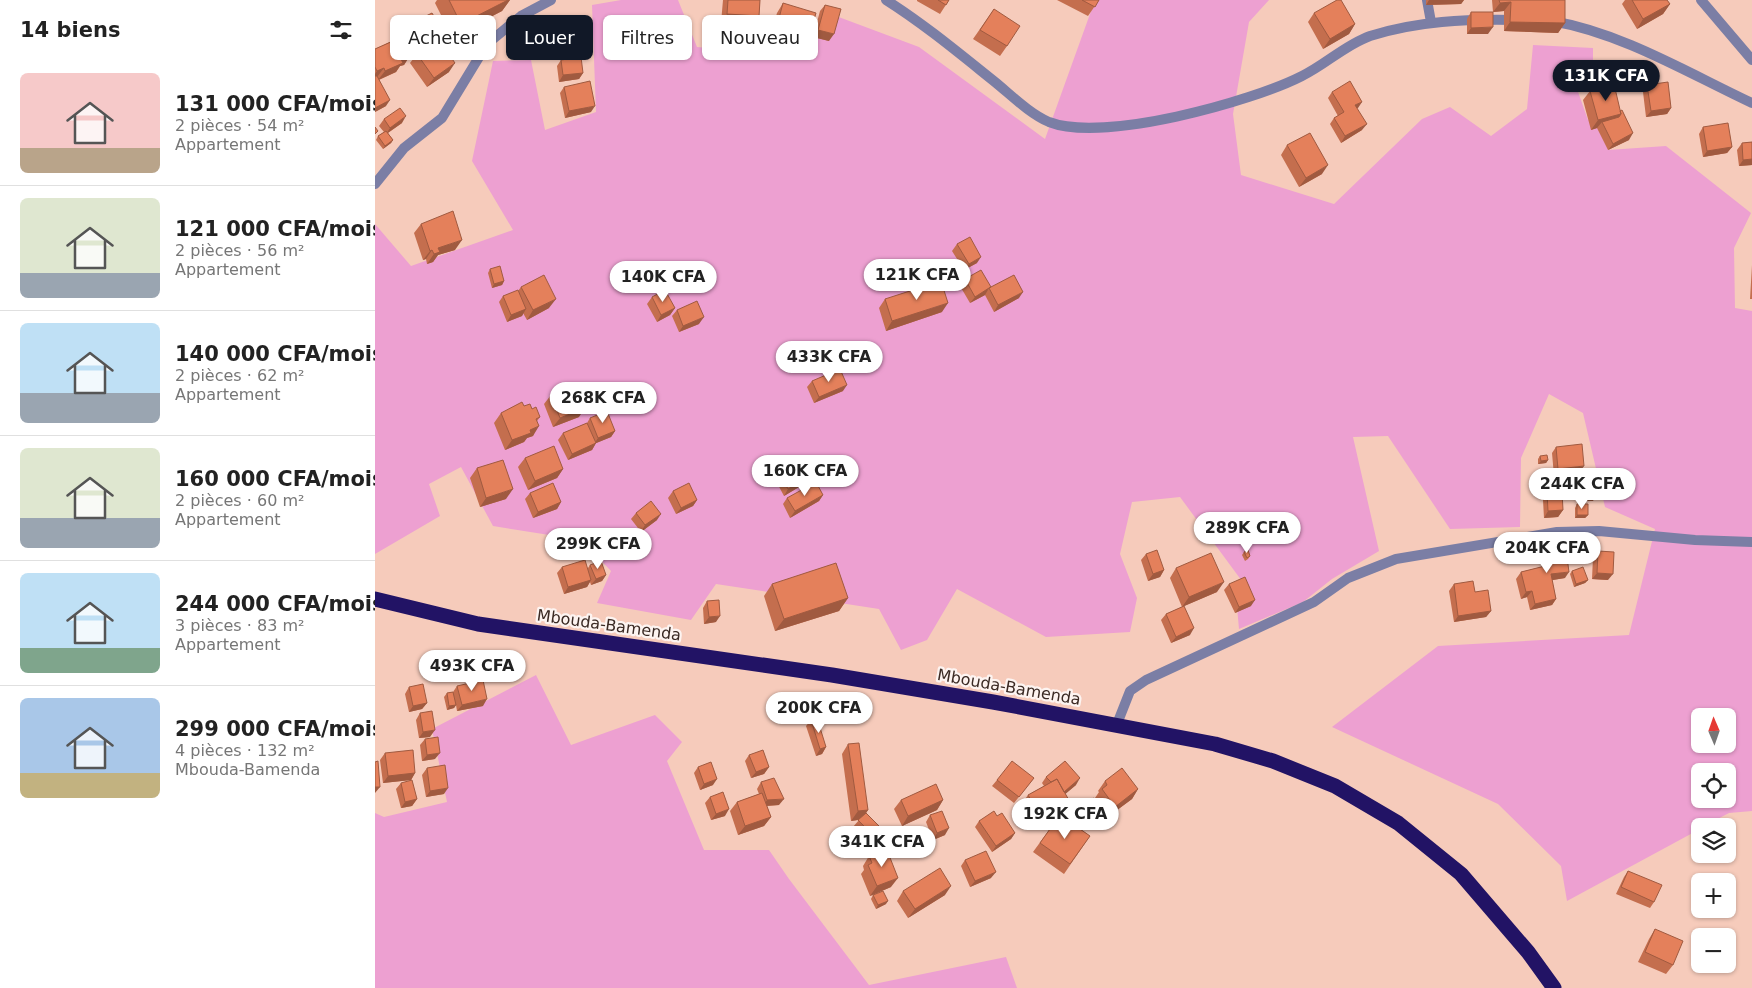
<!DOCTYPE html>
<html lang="fr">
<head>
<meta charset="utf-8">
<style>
  :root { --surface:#fff; --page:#f2f2f2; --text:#222; --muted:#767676; --line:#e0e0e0; --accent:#111827 }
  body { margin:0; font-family:"DejaVu Sans",sans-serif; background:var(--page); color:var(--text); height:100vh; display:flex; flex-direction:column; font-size:19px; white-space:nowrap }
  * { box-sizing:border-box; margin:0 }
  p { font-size:16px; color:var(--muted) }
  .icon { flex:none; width:28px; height:28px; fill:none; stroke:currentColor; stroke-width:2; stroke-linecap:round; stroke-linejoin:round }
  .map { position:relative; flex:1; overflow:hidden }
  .side { display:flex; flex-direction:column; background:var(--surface); width:375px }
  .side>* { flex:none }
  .banner { position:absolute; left:15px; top:15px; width:475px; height:45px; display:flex; gap:10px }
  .needle { width:32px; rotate:358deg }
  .buttons { position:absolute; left:1316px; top:708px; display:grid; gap:10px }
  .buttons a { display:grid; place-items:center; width:45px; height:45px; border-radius:8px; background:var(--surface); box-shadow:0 1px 4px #0004; font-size:25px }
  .price { position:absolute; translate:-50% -42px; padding:0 11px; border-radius:18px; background:#fff; color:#222; font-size:16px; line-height:32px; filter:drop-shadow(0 1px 2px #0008) }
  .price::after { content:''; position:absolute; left:50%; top:30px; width:15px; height:11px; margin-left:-8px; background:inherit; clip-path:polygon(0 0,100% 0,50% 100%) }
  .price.selected { background:var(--accent); color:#fff }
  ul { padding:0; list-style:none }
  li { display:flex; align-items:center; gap:15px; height:125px; padding:0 20px }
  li+li { border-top:1px solid var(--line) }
  li span { display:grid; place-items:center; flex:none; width:140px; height:100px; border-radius:8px; color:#555 }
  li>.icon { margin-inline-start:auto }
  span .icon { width:60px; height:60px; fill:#fffc; stroke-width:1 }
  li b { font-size:21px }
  h2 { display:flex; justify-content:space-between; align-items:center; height:60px; padding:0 20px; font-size:21px }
  .tag { padding:0 18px; border-radius:8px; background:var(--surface); box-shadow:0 1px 4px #0004; font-size:18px; line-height:45px }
  .tag.selected { background:var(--accent); color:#fff }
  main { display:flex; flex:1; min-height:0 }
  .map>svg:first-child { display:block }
  .green { fill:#eda0d1; fill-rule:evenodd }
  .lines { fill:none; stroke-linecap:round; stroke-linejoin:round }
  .street { stroke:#7b7ea5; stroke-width:10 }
  .highway { stroke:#221365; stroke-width:15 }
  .wall { fill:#c46e4e }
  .shaded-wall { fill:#a05a40 }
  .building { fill:#e4805b; stroke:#a05a40 }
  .labels { text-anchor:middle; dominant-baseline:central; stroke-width:4.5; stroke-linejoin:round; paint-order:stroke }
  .street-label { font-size:16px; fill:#3b2a24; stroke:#fdf4f1 }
</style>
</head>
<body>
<main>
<section class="side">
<h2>14 biens<svg class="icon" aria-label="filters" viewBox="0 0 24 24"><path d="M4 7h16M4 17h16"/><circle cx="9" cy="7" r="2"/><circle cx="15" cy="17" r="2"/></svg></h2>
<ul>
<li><span style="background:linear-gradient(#f6c9c9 75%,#b9a48a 0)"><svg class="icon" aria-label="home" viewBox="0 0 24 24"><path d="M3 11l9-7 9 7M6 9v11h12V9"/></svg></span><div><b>131 000 CFA/mois</b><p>2 pièces · 54 m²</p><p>Appartement</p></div></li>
<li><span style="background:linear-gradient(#dfe7d0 75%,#9aa5b1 0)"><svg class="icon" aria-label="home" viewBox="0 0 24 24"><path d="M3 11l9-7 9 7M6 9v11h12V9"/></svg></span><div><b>121 000 CFA/mois</b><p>2 pièces · 56 m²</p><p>Appartement</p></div></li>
<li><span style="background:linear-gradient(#bfe0f5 70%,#9aa5b1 0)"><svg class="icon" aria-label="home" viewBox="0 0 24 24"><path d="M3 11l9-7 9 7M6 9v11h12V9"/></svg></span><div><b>140 000 CFA/mois</b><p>2 pièces · 62 m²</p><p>Appartement</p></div></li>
<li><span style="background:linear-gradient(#dfe7d0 70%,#9aa5b1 0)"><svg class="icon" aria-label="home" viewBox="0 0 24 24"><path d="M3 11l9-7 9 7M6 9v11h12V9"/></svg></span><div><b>160 000 CFA/mois</b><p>2 pièces · 60 m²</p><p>Appartement</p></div></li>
<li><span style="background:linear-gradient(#bfe0f5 75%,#7fa58c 0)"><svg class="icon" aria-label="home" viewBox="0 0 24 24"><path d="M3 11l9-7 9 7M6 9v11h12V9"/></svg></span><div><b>244 000 CFA/mois</b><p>3 pièces · 83 m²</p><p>Appartement</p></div></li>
<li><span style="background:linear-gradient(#a9c7e8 75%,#c2b280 0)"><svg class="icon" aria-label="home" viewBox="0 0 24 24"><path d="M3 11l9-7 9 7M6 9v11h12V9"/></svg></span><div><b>299 000 CFA/mois</b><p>4 pièces · 132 m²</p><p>Mbouda-Bamenda</p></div></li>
</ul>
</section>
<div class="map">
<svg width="1377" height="988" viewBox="0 0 1377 988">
  <rect width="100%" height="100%" fill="#f6cbbb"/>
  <!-- green -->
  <path class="green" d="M246 0H303L322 47 404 54 461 16 544 47 670 139 720 0H894L874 22 858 114 866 175 959 204 1047 119 1075 107 1116 136 1152 109 1158 45 1218 48V78L1202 89 1213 120 1227 117 1233 150 1291 146 1376 213 1359 248 1360 308 1377 311V811L1354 813 1329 826H1325V829L1192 901 1186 866 1123 804 957 727 1063 646 1254 635 1280 529 1230 507 1208 413 1174 394 1146 458 1145 527 1075 529 1013 436 978 437 1004 551 957 579 928 602 864 629 862 607 875 592 805 497 757 502 745 554 762 598 755 632 671 637 582 589 552 640 526 650 504 609 341 584 316 620 222 603 236 571 206 540 118 526 86 467 54 484 65 516 0 554V224L36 266 138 230 97 161 118 61 156 60 170 130 221 112 217 5ZM1325 716H1352V744H1325ZM1325 771H1352V799H1325Z
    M161 675 196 745 280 715 307 742 292 761 329 850H394L414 879 494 985 631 957 642 988H0V813L9 817 72 802 57 729Z"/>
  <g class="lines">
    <!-- street -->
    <path class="street" d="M511 0C549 24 585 54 620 82 636 95 655 114 674 122 728 143 876 102 927 76 950 65 970 45 995 36 1042 21 1091 19 1141 20
      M1052 0 1056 22
      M1326 0 1377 60
      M1177 21C1247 33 1313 73 1377 103
      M0 184 29 148 67 118 112 44 146 16 176 0
      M742 724 755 691 771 680 939 602 973 578 1021 559 1182 532 1224 531 1320 540 1377 542"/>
    <!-- highway -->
    <path class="highway" d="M0 599 103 624 457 675 618 702 840 744 898 761 960 786 1023 823 1086 874 1153 952 1179 988"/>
  </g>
  <!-- wall -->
  <path class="wall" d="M62 0H135L127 11 77 37 60 3Z
    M348 0H385L384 16 377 26 346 23Z
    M542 0H574L565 14 542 1Z
    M682 0H724L713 16Z
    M1051 0H1089L1086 4 1051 5Z
    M1117 0H1190V23L1183 33 1129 31V11L1118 12Z
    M1250 0H1292L1295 4 1288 14 1262 29 1247 4Z
    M408 3 427 45 395 36 402 13Z
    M450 5 454 41 438 37 445 11Z
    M619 9 632 46 625 56 598 39Z
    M1096 12 1113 34H1092V19Z
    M939 13 980 24 974 34 948 49 933 22Z
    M29 27 64 40 74 72 52 87 35 63 42 54 46 51 34 57 29 65 25 66 21 72 4 80 11 106 0 112V49L23 38V37Z
    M346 28 372 60 337 48 342 34Z
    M201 33 213 45 211 48 203 51 199 37Z
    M162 35 180 47 175 53 162 57 158 41Z
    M186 60 208 73 204 79 184 82 182 66Z
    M1272 85 1296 108 1292 114 1271 117 1268 92Z
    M189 87 216 112 190 118 185 93Z
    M1215 91 1245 111 1254 140 1233 150 1222 128 1216 130 1208 100Z
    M957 92 982 108 987 130 966 143 955 124 959 118 963 116 953 98Z
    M9 119 27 123 13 133 18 140 16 143 8 149 1 140 3 136 9 132 4 126Z
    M1328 127 1357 147 1352 153 1328 157 1324 134Z
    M1377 142V165L1364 166 1362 150 1367 143Z
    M912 145 947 174 924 187 906 155Z
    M46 224 80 250 63 255 58 262 52 264 51 259 48 260 39 233Z
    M582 244 602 263 589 270 577 251Z
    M1377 265V299H1375Z
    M115 269 129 281 127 285 117 288 113 273Z
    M590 279 616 288 644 298 619 312 610 295 595 303 585 286Z
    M146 287 174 308 152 320 148 313 147 316 132 322 124 302 128 296 143 291Z
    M277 297 300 308 295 315 282 322 272 304Z
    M510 299 567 312 511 331 504 308Z
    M302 310 324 324 304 332 297 316Z
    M437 381 468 391 439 403 432 387Z
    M176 395 204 417 178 427 169 404Z
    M149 406 157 409 165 417 162 421 158 436 152 438 149 442 130 450 119 423 126 413Z
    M215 418 240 431 236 437 221 443 217 450 193 460 183 440 188 433 212 423Z
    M1181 447 1204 473 1179 476 1177 453Z
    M1165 456 1173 460 1171 463 1163 464V459Z
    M150 458 188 469 182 478 153 490 143 467Z
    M102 468 131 499 105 507 95 478Z
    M1206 472 1218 501H1202L1201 479Z
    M405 475 429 484 409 496 401 481Z
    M298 491 322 500 318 506 301 514 293 498Z
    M155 493 186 502 182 509 158 518 150 499Z
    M1172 493 1188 510 1183 517 1169 518 1168 500Z
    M448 495 444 501 415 518 408 504 412 498Z
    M1202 504 1213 515 1210 518H1200V508Z
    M261 513 282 520 266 532 256 519Z
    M1172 545 1190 578 1177 580 1181 599 1177 605 1155 610 1152 597 1146 599 1141 579 1146 572 1170 566 1168 551Z
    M1223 551 1233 580 1217 579 1218 557Z
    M869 552 875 556 873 559 870 561 867 555Z
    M771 554 789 570 785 577 773 581 766 560Z
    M215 565 231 575 227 581 216 585 215 582 212 587 189 594 182 573 187 567 213 568Z
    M801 568 842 592 809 606 815 635 796 643 786 620 791 614 807 607 795 578Z
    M1197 571 1213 580 1210 583 1199 587 1195 574Z
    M397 584 473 598 464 611 400 631 389 596Z
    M854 584 876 606 860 613 849 590Z
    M1079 584 1100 592 1116 611 1111 617 1079 622 1074 591Z
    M332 601 341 622 329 624 328 608Z
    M82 686 108 706 82 711 81 705 79 708 72 710 69 697 72 693 78 692Z
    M34 687 52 703 47 709 34 712 30 694Z
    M45 713 55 737 44 738 41 720Z
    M436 720 451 747 447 754 441 756 431 726Z
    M50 739 60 759 47 761 45 745Z
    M473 744 493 810 491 813 521 843 513 853 516 887 495 896 486 874 489 870 488 866 494 856 504 853 478 827 484 820 476 821 467 754Z
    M10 753 40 773 36 780 8 783 5 760Z
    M374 755 394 767 389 774 376 778 370 761Z
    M323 767 338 785 325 790 319 773Z
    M52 768 69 794 51 797 47 775Z
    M671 777 701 785 690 794 695 802 688 811 660 828 646 805 653 795 669 786 667 783Z
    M659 778 639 803 617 786 622 780Z
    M730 781 763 789 757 799 734 816 720 798 724 792 723 791Z
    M386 782 404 805 392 806 396 817 389 826 363 835 355 811 362 802 384 794 382 789Z
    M26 783 42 799 37 806 26 808 21 789Z
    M335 797 350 816 336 820 330 803Z
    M526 800H568L562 810 527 826 519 809Z
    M712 802 726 809 724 812 717 816 710 805Z
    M555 815 570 835 558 840 551 822Z
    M685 815 715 836 689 874 658 852Z
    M622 816 640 833 636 839 617 852 600 827 604 821Z
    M590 860 616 878 595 887 586 866Z
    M1253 871 1279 902 1275 908 1241 894 1249 877Z
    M528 891 570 895 533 918 522 901Z
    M498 895 511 904 501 909 496 899Z
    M1280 929 1298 965 1291 974 1263 962 1274 939Z"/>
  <!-- shaded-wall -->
  <path class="shaded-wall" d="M133 0H135L127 11 77 37 86 24Z
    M1054 0H1089L1086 4 1051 5Z
    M1136 2 1129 11 1118 12 1125 3Z
    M1295 4 1288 14 1262 29 1268 19Z
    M352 14 384 16 377 26 346 23Z
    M1135 22 1190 23 1183 33 1129 31Z
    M980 24 974 34 948 49 955 39Z
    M402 26 434 36 427 45 395 36Z
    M1118 27 1113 34H1092L1096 28Z
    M443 30 459 34 454 41 438 37Z
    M69 33 62 43 34 57 29 65 25 66 21 72 3 80 10 71 26 59 35 55 40 48Z
    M341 42 376 54 372 60 337 48Z
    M213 45 211 48 203 51 205 47Z
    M180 47 175 53 162 57 166 50Z
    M80 63 74 72 52 87 59 78Z
    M9 68 2 77 0 78V74L2 71Z
    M208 73 204 79 184 82 188 75Z
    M15 100 11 106 0 112V108Z
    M987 102 983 108 976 112 980 105Z
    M220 106 216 112 190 118 194 111Z
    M1296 108 1292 114 1271 117 1276 111Z
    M1246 114 1240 124 1227 122 1222 128 1216 130 1223 120Z
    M31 116 27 123 11 134 15 128Z
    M992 124 987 130 966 143 970 136Z
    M1258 133 1254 140 1233 150 1238 144Z
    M18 140 16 143 8 149 10 146Z
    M1357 147 1352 153 1328 157 1332 151Z
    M1377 159V165L1364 166 1368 160Z
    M953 165 947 174 924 187 931 178Z
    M87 240 80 250 63 255 58 262 52 264 63 248Z
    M57 250 51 259 48 260 55 251Z
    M606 257 602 263 589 270 594 264Z
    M129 281 127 285 117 288 119 284Z
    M614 288 610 295 595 303 600 297Z
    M648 292 644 298 619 312 623 305Z
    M181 299 174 308 152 320 158 310Z
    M573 303 567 312 511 331 517 321Z
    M300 308 295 315 282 322 286 315Z
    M151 309 147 316 132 322 136 315Z
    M329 317 324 324 304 332 308 326Z
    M472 385 468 391 439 403 444 397Z
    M210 408 204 417 178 427 185 418Z
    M164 426 158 436 152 438 149 442 130 450 137 440 155 430Z
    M240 431 236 437 219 444 223 438Z
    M221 443 217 450 193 460 197 454Z
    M1173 460 1171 463 1163 464 1166 461Z
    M1209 466 1204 473 1179 476 1183 469Z
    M188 469 182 478 153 490 160 481Z
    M433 478 429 484 409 496 413 489Z
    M138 489 131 499 105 507 111 498Z
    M1222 494 1218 501H1202L1206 495Z
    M448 495 444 501 415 518 420 511Z
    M322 500 318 506 301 514 306 508Z
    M186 502 182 509 158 518 163 512Z
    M1188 510 1183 517 1169 518 1173 511Z
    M286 514 282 520 266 532 270 525Z
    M1202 515H1213L1210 518H1200Z
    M789 570 785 577 773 581 778 574Z
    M1194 572 1190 578 1172 581 1176 574Z
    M1222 573 1238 574 1233 580 1217 579Z
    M231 575 227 581 216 585 221 579Z
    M216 580 212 587 189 594 193 587Z
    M1213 580 1210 583 1199 587 1201 584Z
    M849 582 842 592 807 607 814 597Z
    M1157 591 1152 597 1146 599 1151 592Z
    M473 598 464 611 400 631 409 619Z
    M1181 599 1177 605 1155 610 1160 604Z
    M880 600 876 606 860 613 864 607Z
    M1116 611 1111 617 1079 622 1083 616Z
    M345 616 341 622 329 624 334 617Z
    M819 628 815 635 796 643 801 637Z
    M112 699 108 706 82 711 87 705Z
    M52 703 47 709 34 712 38 706Z
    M81 705 79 708 72 710 74 706Z
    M60 730 55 737 44 738 48 732Z
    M451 747 447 754 441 756 445 749Z
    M65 753 60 759 47 761 52 755Z
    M394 767 389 774 376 778 381 772Z
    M40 773 36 780 8 783 13 776Z
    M705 778 701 785 682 801 686 794Z
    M342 779 338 785 325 790 329 784Z
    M0 787H5L0 793Z
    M73 788 69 794 51 797 55 791Z
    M763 789 757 799 734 816 740 807Z
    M42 799 37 806 26 808 30 802Z
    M409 799 404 805 388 806 392 800Z
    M568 800 562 810 527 826 533 816Z
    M695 802 688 811 660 828 666 818Z
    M354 809 350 816 336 820 341 814Z
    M726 809 724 812 717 816 719 813Z
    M493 810 487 819 476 821 483 811Z
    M396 817 389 826 363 835 370 826Z
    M574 828 570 835 558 840 562 833Z
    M640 833 636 839 617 852 621 846Z
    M521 843 517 850 509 857 513 851Z
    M621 872 616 878 595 887 600 881Z
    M523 878 516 887 495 896 502 886Z
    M576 886 570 895 533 918 540 909Z
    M513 901 511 904 501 909 503 905Z"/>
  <!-- building -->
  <path class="building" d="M74 0H133L86 24Z
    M353 0H385L384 16 352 14Z
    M563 0H574L571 5Z
    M707 0H724L720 7Z
    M962 0H966L980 24 955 39 939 13Z
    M1124 0H1190V23L1135 22 1136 2 1125 3Z
    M1257 0H1292L1295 4 1268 19Z
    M408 3 441 13 434 36 402 26Z
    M450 5 466 9 459 34 443 30Z
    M619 9 645 26 632 46 605 30Z
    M1096 12H1118V27L1096 28Z
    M57 13 69 33 40 48 29 27Z
    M346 28 381 40 376 54 341 42Z
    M176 31 180 47 166 50 162 35Z
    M208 31 213 45 205 47 201 33Z
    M27 37 35 55 26 59 28 63 10 71 9 68 2 71 0 67V49Z
    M63 39 80 63 59 78 42 54Z
    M206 57 208 73 188 75 186 60Z
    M0 76H2L15 100 0 108Z
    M215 81 220 106 194 111 189 87Z
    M975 81 987 102 980 105 992 124 970 136 959 118 969 112 957 92Z
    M1293 82 1296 108 1276 111 1272 85Z
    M1239 84 1246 114 1223 120 1215 91Z
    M25 108 31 116 15 128 9 119Z
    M1247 110 1258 133 1238 144 1227 122 1244 117 1246 114 1245 111Z
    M1353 123 1357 147 1332 151 1328 127Z
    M0 127 3 131 0 134Z
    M11 131 18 140 10 146 3 136Z
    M935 133 953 165 931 178 912 145Z
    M1377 142V159L1368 160 1367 143Z
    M78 211 87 240 63 248 65 252 59 254 57 250 55 251 46 224Z
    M595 237 606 257 594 264 582 244Z
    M125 266 129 281 119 284 115 269Z
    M606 270 616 287 614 288 639 275 648 292 623 305 614 288 600 297 590 279Z
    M169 275 181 299 158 310 146 287Z
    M566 281 573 303 517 321 510 299Z
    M143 290 151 309 136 315 128 296Z
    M290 290 300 308 286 315 277 297Z
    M322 301 329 317 308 326 302 310Z
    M465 369 472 385 444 397 437 381Z
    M201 385 210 408 185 418 176 395Z
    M147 402 149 406 155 404 157 409 161 407 165 417 161 419 164 426 155 430 156 433 137 440 126 413Z
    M232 411 240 431 223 438 215 418Z
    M212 423 221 443 197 454 188 433Z
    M1207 444 1209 466 1183 469 1181 447Z
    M179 446 188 469 160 481 150 458Z
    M1172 455 1173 460 1166 461 1165 456Z
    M128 460 138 489 111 498 102 468Z
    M426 464 433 478 413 489 405 475Z
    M1206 472H1221L1222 494 1206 495Z
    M441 482 448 495 420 511 412 498Z
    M178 483 186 502 163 512 155 493Z
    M314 483 322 500 306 508 298 491Z
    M1187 492 1188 510 1173 511 1172 493Z
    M276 501 286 514 270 525 261 513Z
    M1202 504H1213V515H1202Z
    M1190 542 1194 572 1176 574 1181 599 1160 604 1157 591 1151 592 1146 572 1174 565 1175 567 1172 545Z
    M782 550 789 570 778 574 771 554Z
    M873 550 875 556 872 558 869 552Z
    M1223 551 1239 552 1238 574 1222 573Z
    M836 553 849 582 814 597 801 568Z
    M210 560 216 580 193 587 187 567Z
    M226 561 231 575 221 579 215 565Z
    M461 563 473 598 409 619 397 584Z
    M1208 567 1213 580 1201 584 1197 571Z
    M870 577 880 600 864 607 854 584Z
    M1098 581 1100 592 1113 590 1116 611 1083 616 1079 584Z
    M344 600 345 616 334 617 332 601Z
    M809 606 819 628 801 637 791 614Z
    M108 680 112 699 87 705 82 686Z
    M48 684 52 703 38 706 34 687Z
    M78 692 81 705 74 706 72 693Z
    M57 711 60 730 48 732 45 713Z
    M442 718 451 747 445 749 436 720Z
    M63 737 65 753 52 755 50 739Z
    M484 743 493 810 483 811 473 744Z
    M38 750 40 773 13 776 10 753Z
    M388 750 394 767 381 772 374 755Z
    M3 761 5 787H0V762Z
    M637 761 659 778 644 797 622 780Z
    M690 761 705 778 689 792 682 779 676 782 671 777Z
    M336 762 342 779 329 784 323 767Z
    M70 765 73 788 55 791 52 768Z
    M747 768 763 789 740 807 727 789 732 785 730 781Z
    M399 778 409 799 392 800 386 782Z
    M682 779 695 802 666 818 653 795Z
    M37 780 42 799 30 802 26 783Z
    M561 784 568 800 533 816 526 800Z
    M348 792 354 809 341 814 335 797Z
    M387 793 396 817 370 826 362 802Z
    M719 798 726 809 719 813 712 802Z
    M567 811 574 828 562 833 555 815Z
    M619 811 622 816 627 813 640 833 621 846 604 821Z
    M491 813 521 843 513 851 483 820Z
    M685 815 715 836 695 864 665 843Z
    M512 850 523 878 502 886 493 865 497 863 494 856Z
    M611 851 621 872 600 881 590 860Z
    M565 868 576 886 540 909 528 891Z
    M1253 871 1287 885 1279 902 1246 887Z
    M508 891 513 901 503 905 498 895Z
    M1280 929 1308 941 1298 965 1270 952Z"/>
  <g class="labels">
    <!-- street labels -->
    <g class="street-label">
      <text transform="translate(234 625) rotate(8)">Mbouda-Bamenda</text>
      <text transform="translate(634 687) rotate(10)">Mbouda-Bamenda</text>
    </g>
  </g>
</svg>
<div class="buttons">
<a><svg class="needle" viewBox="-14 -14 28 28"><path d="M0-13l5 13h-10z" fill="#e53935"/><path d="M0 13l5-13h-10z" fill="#767676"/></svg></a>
<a><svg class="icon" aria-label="locate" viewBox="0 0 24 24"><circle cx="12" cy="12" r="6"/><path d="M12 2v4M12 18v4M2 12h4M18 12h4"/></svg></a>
<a><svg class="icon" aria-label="layers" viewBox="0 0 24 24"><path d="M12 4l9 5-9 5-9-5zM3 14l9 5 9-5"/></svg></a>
<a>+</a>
<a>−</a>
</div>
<b class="price selected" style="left:1231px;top:102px">131K CFA</b>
<b class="price" style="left:542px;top:301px">121K CFA</b>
<b class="price" style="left:288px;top:303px">140K CFA</b>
<b class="price" style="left:454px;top:383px">433K CFA</b>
<b class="price" style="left:228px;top:424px">268K CFA</b>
<b class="price" style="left:430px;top:497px">160K CFA</b>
<b class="price" style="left:1207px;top:510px">244K CFA</b>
<b class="price" style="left:872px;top:554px">289K CFA</b>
<b class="price" style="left:223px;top:570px">299K CFA</b>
<b class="price" style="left:1172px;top:574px">204K CFA</b>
<b class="price" style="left:97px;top:692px">493K CFA</b>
<b class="price" style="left:444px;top:734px">200K CFA</b>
<b class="price" style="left:690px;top:840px">192K CFA</b>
<b class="price" style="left:507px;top:868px">341K CFA</b>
<div class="banner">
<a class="tag">Acheter</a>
<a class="tag selected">Louer</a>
<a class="tag">Filtres</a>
<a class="tag">Nouveau</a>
</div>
</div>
</main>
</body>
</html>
